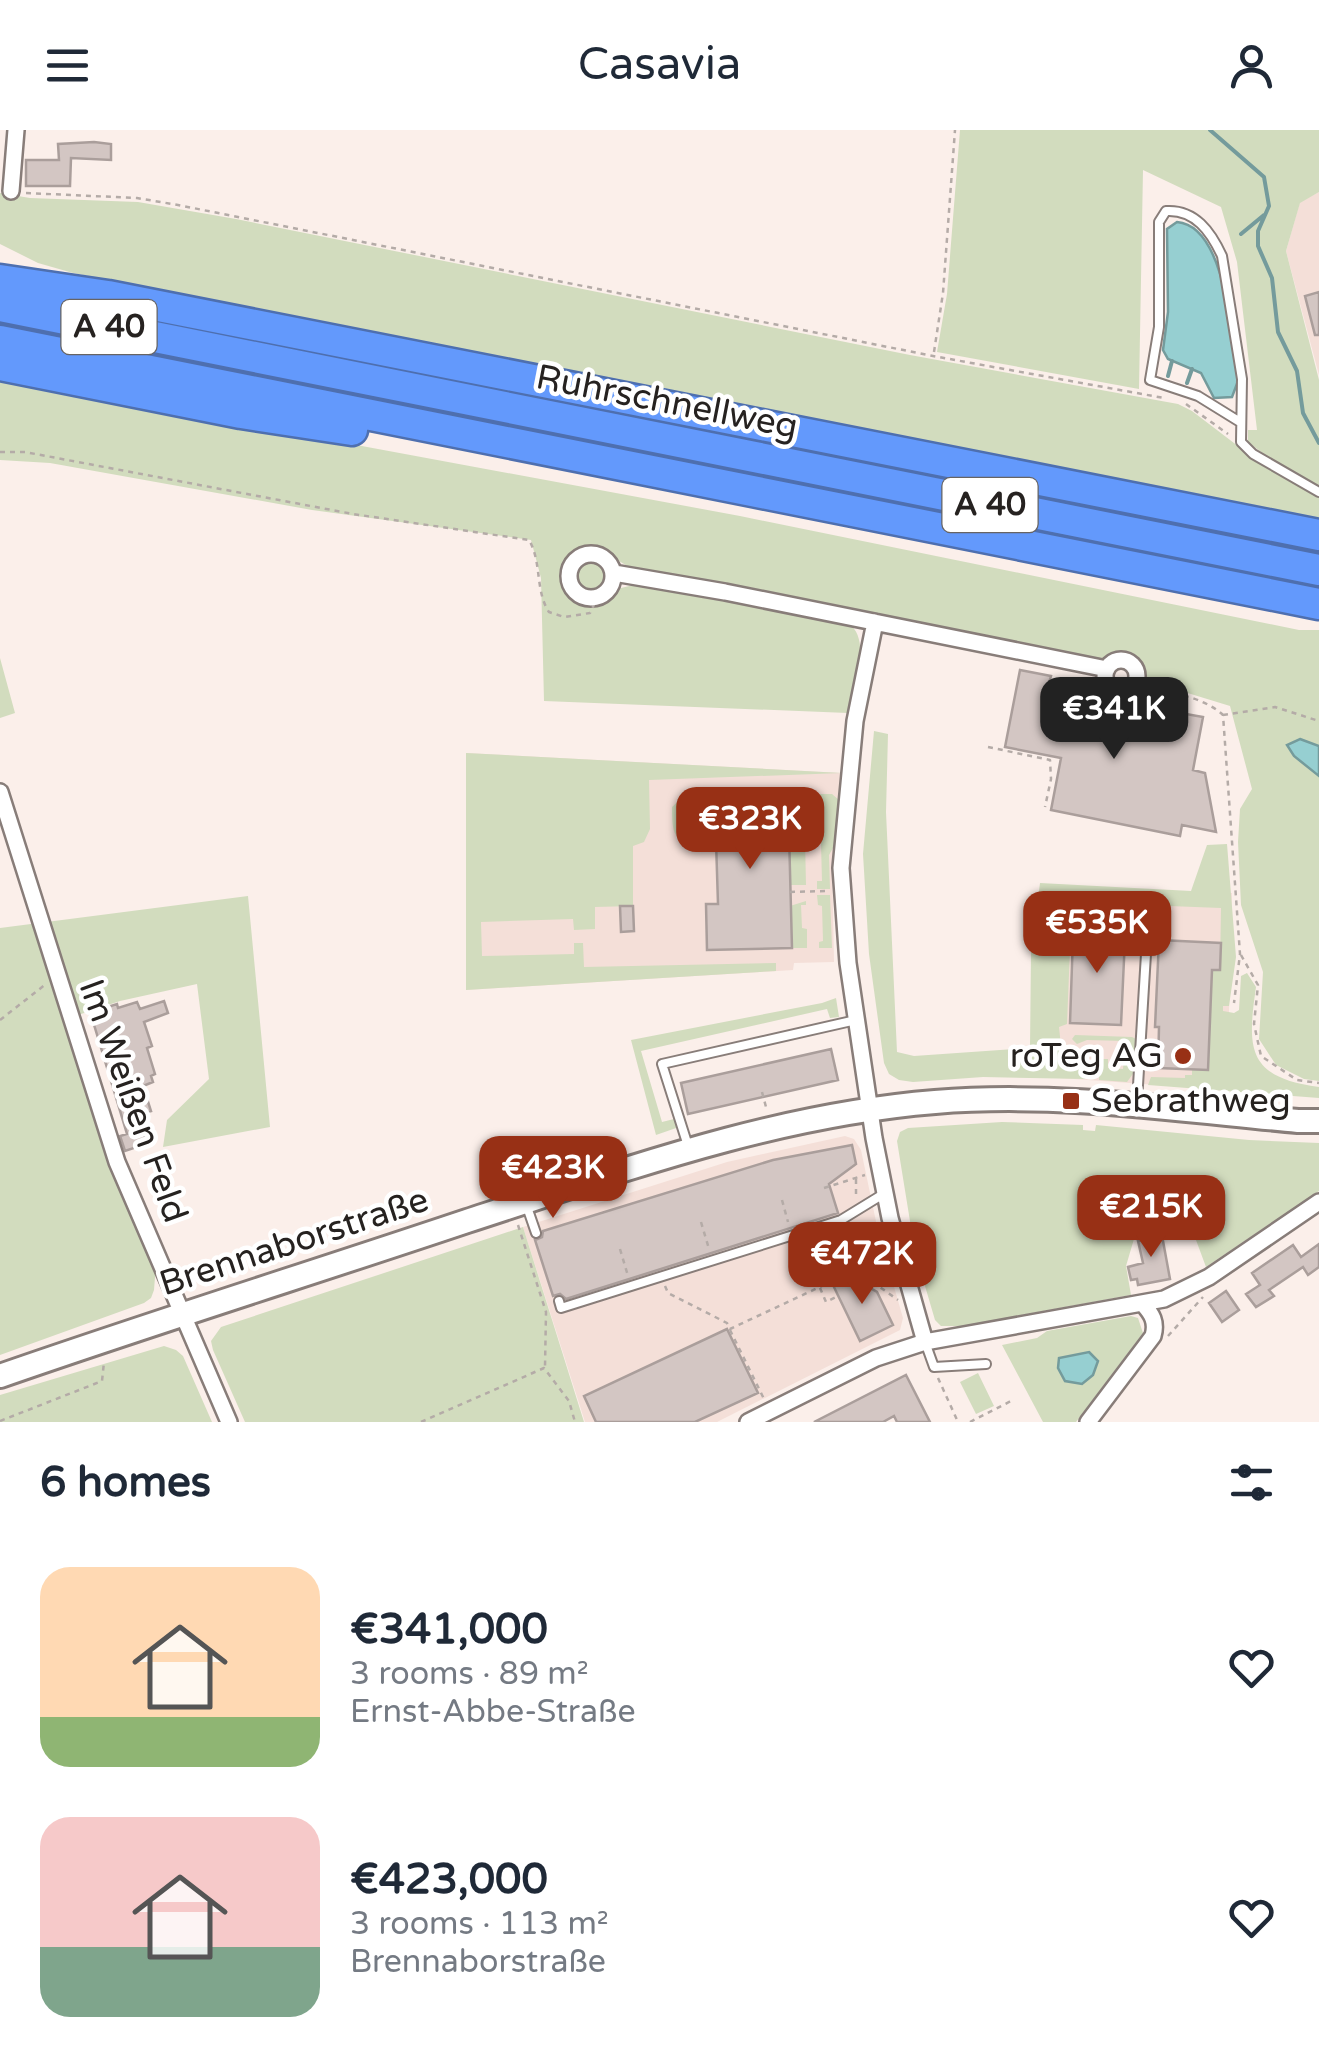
<!DOCTYPE html>
<html lang="en">
<head>
<meta charset="utf-8">
<style>
  :root { --surface:#fff; --page:#f6f6f7; --text:#1f2937; --muted:#747a83; --accent:#983015 }
  body { margin:0; font-family:"Varela Round",sans-serif; background:var(--page); color:var(--text); height:100vh; display:flex; flex-direction:column; font-size:38px; white-space:nowrap }
  * { box-sizing:border-box; margin:0 }
  p { font-size:32px; color:var(--muted) }
  .icon { flex:none; width:55px; height:55px; fill:none; stroke:currentColor; stroke-width:2; stroke-linecap:round; stroke-linejoin:round }
  .map { position:relative; height:1292px; overflow:hidden }
  .sheet { display:flex; flex-direction:column; background:var(--surface); flex:1 }
  .sheet>* { flex:none }
  .price { position:absolute; translate:-50% -85px; padding:0 22px; border-radius:20px; background:var(--accent); color:#fff; font-size:32px; line-height:65px; filter:drop-shadow(0 2px 5px #0008) }
  .price::after { content:''; position:absolute; left:50%; top:60px; width:30px; height:22px; margin-left:-15px; background:inherit; clip-path:polygon(0 0,100% 0,50% 100%) }
  .price.current { background:#222; color:#fff }
  ul { padding:0; list-style:none }
  li { display:flex; align-items:center; gap:30px; height:250px; padding:0 40px }
  li span { display:grid; place-items:center; flex:none; width:280px; height:200px; border-radius:30px; color:#555 }
  li>.icon { margin-inline-start:auto }
  span .icon { width:120px; height:120px; fill:#fffc; stroke-width:1 }
  li b { font-size:42px }
  h2 { display:flex; justify-content:space-between; align-items:center; height:120px; padding:0 40px; font-size:42px }
  header { display:flex; justify-content:space-between; align-items:center; height:130px; padding:0 40px; background:var(--surface); font-size:45px; font-weight:600 }
  .map>svg:first-child { display:block }
  .built { fill:#f4dfd8 }
  .green { fill:#d2dcbe }
  .water { fill:#96cfd1; stroke:#749b9c; stroke-width:2.5 }
  .lines { fill:none; stroke-linecap:round; stroke-linejoin:round }
  .stream { stroke:#749b9c; stroke-width:4 }
  .building { fill:#d3c6c3; stroke:#aa9e9b; stroke-width:2.5 }
  .service-casing { stroke:#887d79; stroke-width:12 }
  .minor-casing { stroke:#887d79; stroke-width:20 }
  .secondary-casing { stroke:#887d79; stroke-width:28 }
  .motorway-casing { stroke:#4e6faf; stroke-width:35 }
  .path { stroke:#b4aba7; stroke-width:2.5; stroke-dasharray:5 5; stroke-linecap:butt }
  .service { stroke:#fff; stroke-width:8 }
  .minor { stroke:#fff; stroke-width:15 }
  .secondary { stroke:#fff; stroke-width:22 }
  .motorway { stroke:#6399fc; stroke-width:30 }
  .poi-dot { fill:#983015; stroke:#fff; stroke-width:4 }
  .labels { text-anchor:middle; dominant-baseline:central; stroke-width:9; stroke-linejoin:round; paint-order:stroke }
  .shield { fill:#fff; stroke:#676463; stroke-width:2.5 }
  .shield-label { font-size:32px; font-weight:bold; fill:#262220 }
  .street-label { font-size:35px; fill:#262220; stroke:#fff }
  .poi-label { font-size:35px; fill:#262220; stroke:#fff; text-anchor:end }
</style>
</head>
<body>
<header><svg class="icon" aria-label="menu" viewBox="0 0 24 24"><path d="M4 6h16M4 12h16M4 18h16"/></svg>Casavia<svg class="icon" aria-label="person" viewBox="0 0 24 24"><circle cx="12" cy="8" r="4"/><path d="M4 21q1-7 8-7t8 7"/></svg></header>
<div class="map">
<svg width="1319" height="1292" viewBox="0 0 1319 1292">
  <rect width="100%" height="100%" fill="#fbefea"/>
  <!-- built -->
  <path class="built" d="M1319 62V245L1286 121 1300 72Z
    M466 623 842 643 839 716 832 727 834 832 794 833 793 840 466 860Z
    M1041 756 1232 763 1227 960 1032 946Z
    M845 1006 854 1009 861 1020 878 1101 903 1188 900 1200 717 1292H585L523 1097 727 1032Z"/>
  <!-- green -->
  <path class="green" d="M960 0H1319V62L1300 73 1286 121 1319 250V358L1281 337 1248 312V300H1257L1237 132 1221 77 1143 40 1139 259 937 222 947 164Z
    M0 63 30 68 138 72 236 89 910 225 1178 274 1192 281 1251 326 1319 366V388L73 143 38 133 0 114Z
    M0 249 740 386 1299 500H1319V616L1300 609 1294 626 1319 646V951L1304 949 1276 935 1259 909 1263 842 1241 775 1238 712 1240 679 1252 659 1230 576 1142 549 1140 534C1126 523 1116 528 1099 528 1086 529 1070 524 1057 521L629 437C609 424 597 418 573 424 556 451 563 466 593 475L621 458 642 453 848 493C873 510 853 557 848 583L544 571 541 448 531 410 312 380 50 333 0 330Z
    M576 446a15 15 0 1 1 30 0a15 15 0 1 1-30 0Z
    M0 528 15 583 0 588Z
    M874 601 888 604 886 682 897 922 914 926 1030 918 1031 823 1040 753 1191 761 1207 715 1227 714 1236 827 1229 876H1223V881L1234 883 1239 880 1241 846 1247 843 1256 857C1247 919 1247 947 1319 957V968L1148 955 1151 947 1185 948V945H1192V940H1208L1212 840 1220 839 1221 778 1117 774 1116 781 1084 780V773L1051 771 1050 809 1059 818 1070 819 1067 894 1059 897 1063 936 1080 937 1081 928H1086V937L1102 938 1103 929H1108V938L1123 939 1124 928 1135 929V941L1127 952 1099 950V945L1087 944 1085 949 983 947 913 952 899 950 889 944 884 933 869 824 863 724Z
    M466 623 842 643 649 650 650 699 644 712 633 716V776L595 777V799L574 800 573 789 481 792 482 826 574 824V813H583L584 837 776 833V841L466 860Z
    M804 661 806 755H790L787 665 704 667 705 712C674 713 672 707 672 677L686 664Z
    M815 664H832L839 670 837 711 829 725 830 759H817V751H822L820 677H816Z
    M817 765H830L832 818H819V812L823 811 822 776 818 775Z
    M248 766 270 997 163 1017 167 990 209 949 197 854 120 871 75 886 128 1047 157 1122 154 1160 151 1168 144 1173 0 1225V798Z
    M806 771V775H801L802 798 807 799V818H792L790 776Z
    M836 868 839 887 830 888 827 879 641 921 662 992 674 989 679 997 656 1005 631 910 822 873Z
    M1075 905 1132 907 1136 909V924L1124 923V911L1087 910 1077 914 1072 909Z
    M1002 992 1083 995V1000L1095 1001 1096 995 1249 1010 1319 1013V1061L1206 1137 1186 1083 1139 1092 1126 1136 1131 1165 962 1196H941L935 1190 915 1122 897 1011 900 1002 908 998Z
    M523 1097 584 1292H245L213 1220 211 1211 221 1197Z
    M1131 1186 1138 1188 1143 1203 1076 1292H1043L1002 1215 1037 1208 1047 1201Z
    M164 1216 176 1220 183 1226 212 1292H0V1265Z
    M978 1243 994 1276 976 1284 960 1252Z"/>
  <!-- water -->
  <path class="water" d="M1177 92C1227 96 1232 212 1238 251L1232 267 1214 268 1201 243 1168 229 1163 220 1168 182 1167 99Z
    M1300 609 1319 616V646L1294 626 1287 615Z
    M1089 1222 1098 1231 1093 1245 1082 1254 1065 1251 1058 1238 1059 1228Z"/>
  <g class="lines">
    <!-- stream -->
    <path class="stream" d="M1210 0 1264 47 1269 76 1258 101V116L1272 148 1278 202 1297 241 1303 283 1319 313
      M1241 104 1264 85
      M1168 246 1172 231
      M1187 253 1192 239"/>
  </g>
  <!-- building -->
  <path class="building" d="M94 12 111 14V30L71 28 70 56H26V30H59L58 14Z
    M1319 162V205H1315L1305 166Z
    M1020 540 1051 546 1048 557 1075 563 1071 583 1165 602 1169 581 1203 587 1193 640 1205 643 1216 702 1182 695 1180 706 1051 680 1061 628 1005 617Z
    M788 665 792 818 707 820 706 774H718L716 711 705 712 704 666Z
    M620 776H633L634 801 621 802Z
    M1084 793 1115 795 1114 808H1125L1121 895 1070 893 1073 806 1083 807Z
    M1159 810 1221 813 1220 840H1212L1208 940 1158 938 1159 897H1155Z
    M164 871 168 883 144 892 152 916 147 918 155 944 151 946 153 952 143 956 151 981 139 984 146 1014 125 1021 120 1006 127 1004 92 888 103 884 101 879 117 874 118 878 137 872 140 879Z
    M831 919 838 950 688 984 681 953Z
    M852 1015 856 1034 829 1054 838 1083 566 1169 560 1164 553 1166 535 1110 542 1107 543 1101 773 1030Z
    M1161 1100 1170 1149 1138 1155 1137 1149 1131 1150 1128 1137 1143 1133 1138 1111 1143 1110 1142 1104Z
    M1319 1114V1137L1308 1145 1303 1137 1269 1160 1274 1166 1256 1177 1246 1164 1260 1155 1252 1143 1293 1115 1301 1127Z
    M849 1146 877 1162 893 1195 860 1211 832 1153Z
    M1226 1161 1239 1180 1222 1192 1209 1173Z
    M727 1199 758 1263 695 1292H596L584 1266Z
    M906 1245 930 1292H897L894 1286 883 1292H814Z"/>
  <g class="lines">
    <!-- service casing -->
    <g class="service-casing">
      <path id="service" d="M1240 292 1198 266 1150 250 1159 197V92L1166 81C1195 79 1211 102 1222 126L1242 249 1241 312 1253 324 1319 362
        M1137 972 1148 791
        M689 1019 662 934 856 890
        M526 1074 536 1103
        M559 1171 561 1178 841 1090 885 1063
        M925 1212 934 1237 986 1234"/>
    </g>
    <!-- minor casing -->
    <g class="minor-casing">
      <path id="minor" d="M11 61 16 0
        M569 446a22 22 0 1 1 44 0a22 22 0 1 1-44 0Z
        M614 443 725 462 1107 539
        M875 492 855 591 841 738 848 833 874 1008 890 1088 925 1212
        M1105 546a16 16 0 1 1 32 0a16 16 0 1 1-32 0Z
        M0 662 117 1032 229 1292
        M748 1292 876 1228 925 1212 1164 1169 1209 1147 1319 1072
        M1088 1292 1153 1206C1157 1192 1152 1184 1143 1174"/>
    </g>
    <!-- secondary casing -->
    <g class="secondary-casing">
      <path id="secondary" d="M0 1246C155 1192 312 1143 467 1091 621 1041 773 985 935 972 1056 962 1178 980 1298 991H1319"/>
    </g>
    <!-- motorway casing -->
    <g class="motorway-casing">
      <path id="motorway" d="M0 150 108 166 1319 405
        M0 176 1319 440
        M0 211 1319 474
        M0 235 241 283 352 300"/>
    </g>
    <!-- path -->
    <path class="path" d="M26 63 137 68 178 75 933 226 1164 268
      M934 222 943 163 955 0
      M1186 274 1228 304
      M0 322H25L353 384 529 410C542 432 535 461 549 482L564 487 590 483 597 468
      M1136 551C1164 563 1200 564 1223 585L1240 824 1234 873
      M1223 585 1275 577 1319 591
      M988 617 1050 630 1051 649 1045 677
      M790 762 826 761
      M1241 825 1258 855 1254 894 1261 926 1297 950 1319 953
      M0 890 46 854
      M762 962 766 977
      M856 1049V1066
      M824 1058 865 1045
      M782 1070 788 1092
      M701 1092 709 1119
      M518 1095 546 1182 545 1237
      M845 1103 856 1139
      M620 1119 628 1146
      M665 1156 668 1163 727 1193 730 1199 856 1140 898 1170
      M866 1156 885 1135
      M820 1158 826 1172 838 1166
      M730 1200 764 1269
      M1168 1206 1203 1167
      M938 1248 958 1292
      M0 1291 102 1251 104 1232
      M421 1292 544 1238 569 1271 575 1292
      M970 1292 1011 1271"/>
    <!-- service -->
    <use href="#service" class="service"/>
    <!-- minor -->
    <use href="#minor" class="minor"/>
    <!-- secondary -->
    <use href="#secondary" class="secondary"/>
    <!-- motorway -->
    <use href="#motorway" class="motorway"/>
  </g>
  <!-- markers -->
  <g class="poi-dot">
    <circle cx="1183" cy="926" r="10"/>
    <rect x="1061" y="961" width="20" height="20" rx="5"/>
  </g>
  <g class="labels">
    <!-- shield labels -->
    <g class="shield">
      <rect x="61.5" y="170" width="95" height="54" rx="8"/>
      <rect x="942.5" y="348" width="95" height="54" rx="8"/>
    </g>
    <g class="shield-label">
      <text x="109" y="197">A 40</text>
      <text x="990" y="375">A 40</text>
    </g>
    <!-- street labels -->
    <g class="street-label">
      <text transform="translate(667 272) rotate(11)">Ruhrschnellweg</text>
      <text transform="translate(133 971) rotate(70)">Im Weißen Feld</text>
      <text transform="translate(294 1112) rotate(-18)">Brennaborstraße</text>
    </g>
    <!-- poi labels -->
    <g class="poi-label">
      <text x="1163" y="926">roTeg AG</text>
      <text x="1091" y="971" text-anchor="start">Sebrathweg</text>
    </g>
  </g>
</svg>
<b class="price current" style="left:1114px;top:632px">€341K</b>
<b class="price" style="left:750px;top:742px">€323K</b>
<b class="price" style="left:1097px;top:846px">€535K</b>
<b class="price" style="left:553px;top:1091px">€423K</b>
<b class="price" style="left:1151px;top:1130px">€215K</b>
<b class="price" style="left:862px;top:1177px">€472K</b>
</div>
<section class="sheet">
<h2>6 homes<svg class="icon" aria-label="filters" viewBox="0 0 24 24"><path d="M4 7h16M4 17h16"/><circle cx="9" cy="7" r="2"/><circle cx="15" cy="17" r="2"/></svg></h2>
<ul>
<li><span style="background:linear-gradient(#ffd9b3 75%,#8fb573 0)"><svg class="icon" aria-label="home" viewBox="0 0 24 24"><path d="M3 11l9-7 9 7M6 9v11h12V9"/></svg></span><div><b>€341,000</b><p>3 rooms · 89 m²</p><p>Ernst-Abbe-Straße</p></div><svg class="icon" aria-label="heart" viewBox="0 0 24 24"><path d="M12 20l-8-8c-3-5 5-10 8-4 3-6 11-1 8 4z"/></svg></li>
<li><span style="background:linear-gradient(#f6c9c9 65%,#7fa58c 0)"><svg class="icon" aria-label="home" viewBox="0 0 24 24"><path d="M3 11l9-7 9 7M6 9v11h12V9"/></svg></span><div><b>€423,000</b><p>3 rooms · 113 m²</p><p>Brennaborstraße</p></div><svg class="icon" aria-label="heart" viewBox="0 0 24 24"><path d="M12 20l-8-8c-3-5 5-10 8-4 3-6 11-1 8 4z"/></svg></li>
</ul>
</section>
</body>
</html>
